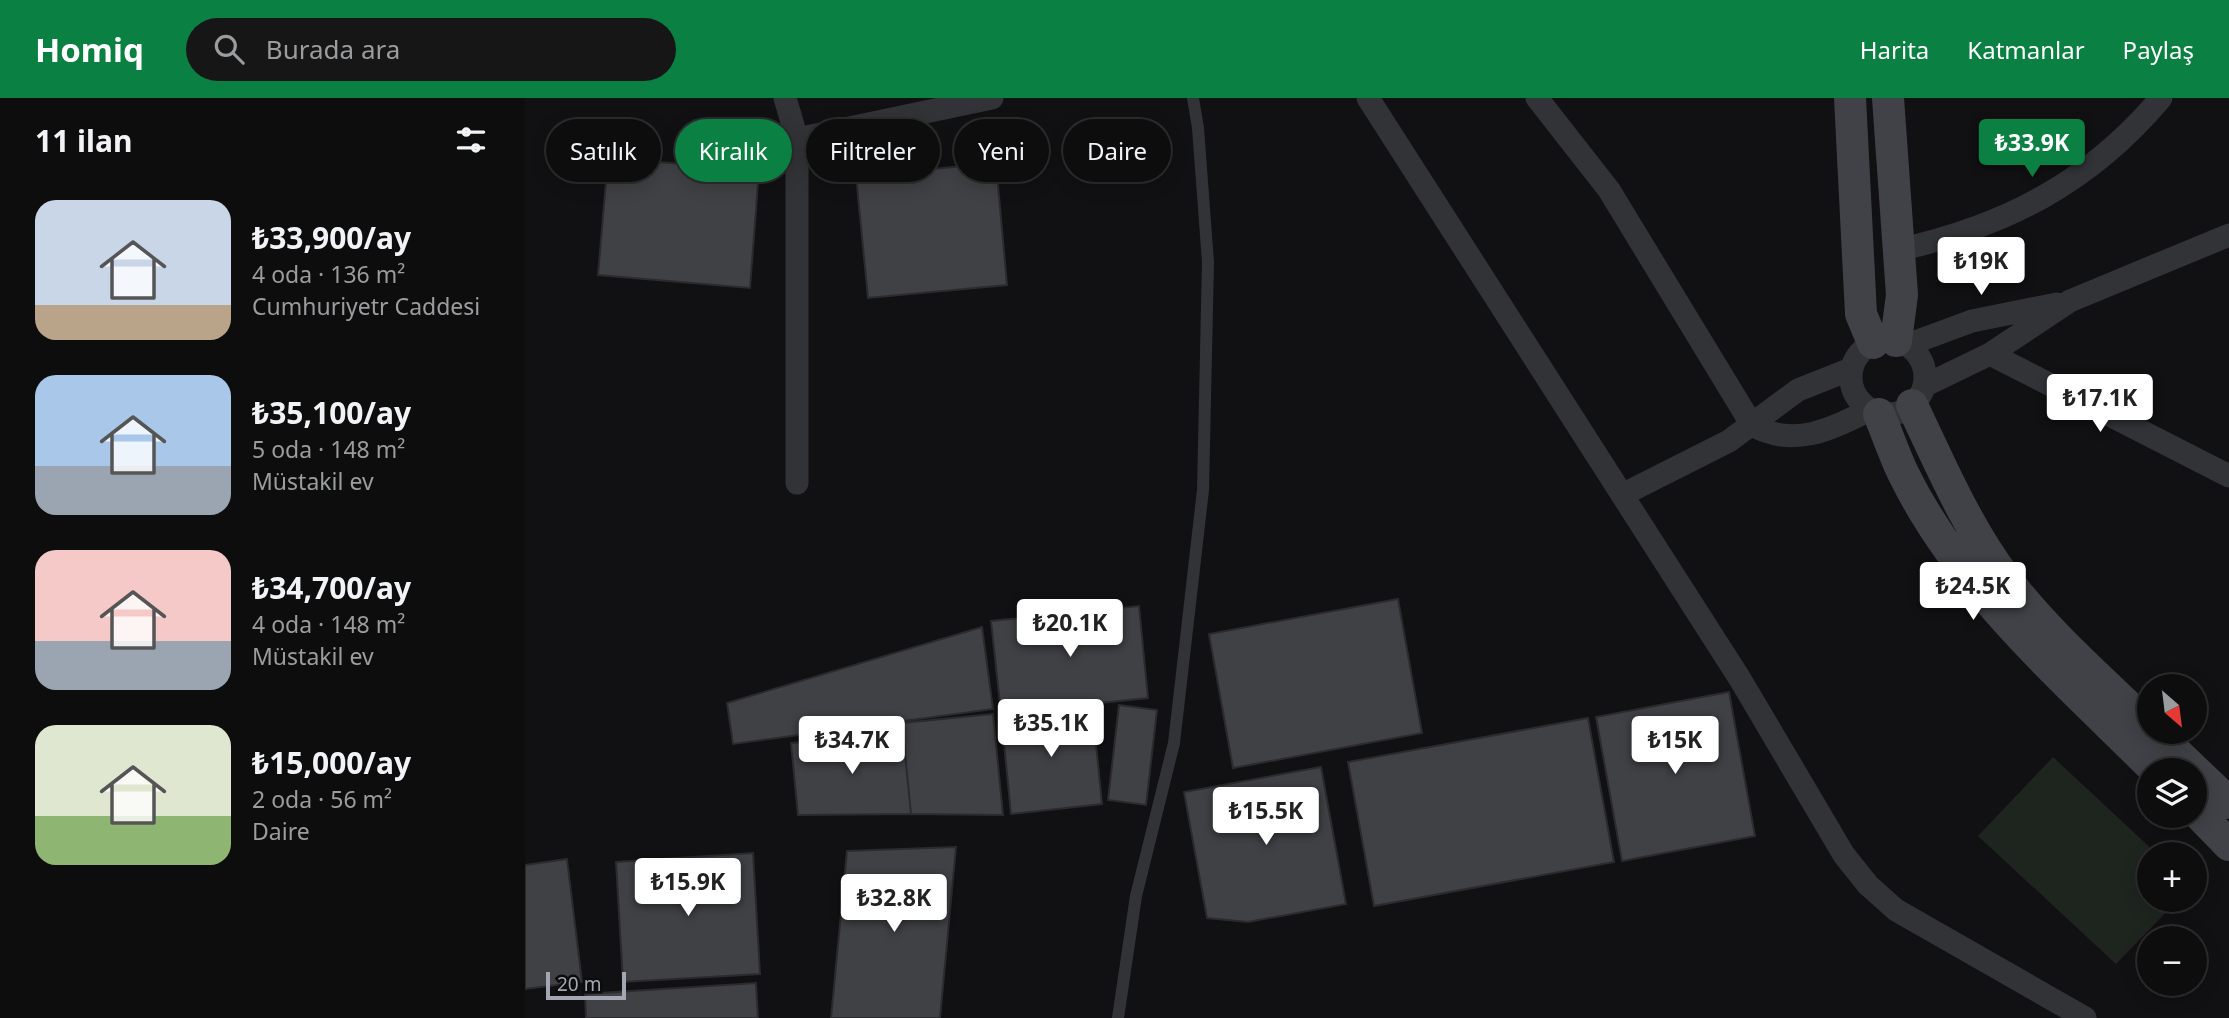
<!DOCTYPE html>
<html lang="tr">
<head>
<meta charset="utf-8">
<style>
  :root { --surface:#0d0d0e; --page:#161617; --text:#f1f3f6; --muted:#9a9c9e; --line:#2d2d2e; --accent:#0b8043 }
  body { margin:0; font-family:"Noto Sans",sans-serif; background:var(--page); color:var(--text); height:100vh; display:flex; flex-direction:column; font-size:26px; white-space:nowrap }
  * { box-sizing:border-box; margin:0 }
  p { font-size:23px; color:var(--muted) }
  .icon { flex:none; width:38px; height:38px; fill:none; stroke:currentColor; stroke-width:2; stroke-linecap:round; stroke-linejoin:round }
  .map { position:relative; flex:1; overflow:hidden }
  .details { display:flex; flex-direction:column; background:var(--surface); width:525px }
  .details>* { flex:none }
  .guide { position:absolute; left:21px; top:21px; width:665px; height:63px; display:flex; gap:14px }
  .needle { width:46px; rotate:152deg }
  .tools { position:absolute; left:1612px; top:576px; display:grid; gap:14px }
  .tools a { display:grid; place-items:center; width:70px; height:70px; border-radius:50%; background:var(--surface); box-shadow:0 4px 18px #0003,0 0 0 2px var(--line); font-size:35px }
  .scale { position:absolute; left:21px; bottom:18px; width:80px; box-sizing:border-box; padding-left:7px; border:4px solid #a3a7b3; border-top:0; font-size:19px; line-height:24px; white-space:nowrap; color:#a3a7b3; -webkit-text-stroke:5px #0c0c0d; paint-order:stroke }
  .price { position:absolute; translate:-50% -60px; padding:0 16px; border-radius:7px; background:#fff; color:#222; font-size:23px; line-height:46px; filter:drop-shadow(0 2px 4px #0008) }
  .price::after { content:''; position:absolute; left:50%; top:42px; width:21px; height:16px; margin-left:-10px; background:inherit; clip-path:polygon(0 0,100% 0,50% 100%) }
  .price.active { background:var(--accent); color:#fff }
  ul { padding:0; list-style:none }
  li { display:flex; align-items:center; gap:21px; height:175px; padding:0 35px }
  li span { display:grid; place-items:center; flex:none; width:196px; height:140px; border-radius:21px; color:#555 }
  li>.icon { margin-inline-start:auto }
  span .icon { width:84px; height:84px; fill:#fffc; stroke-width:1 }
  li b { font-size:30px }
  h2 { display:flex; justify-content:space-between; align-items:center; height:84px; padding:0 35px; font-size:30px }
  .pill { padding:0 24px; border-radius:32px; background:var(--surface); box-shadow:0 4px 18px #0003,0 0 0 2px var(--line); font-size:24px; line-height:63px }
  .pill.active { background:var(--accent); color:#fff }
  header { display:flex; align-items:center; gap:42px; box-sizing:border-box; height:98px; padding:0 35px; background:var(--accent); color:#fff }
  header strong { font-size:33px }
  nav { display:flex; gap:38px; margin-inline-start:auto; font-size:24px }
  .search { width:490px; height:63px; background:var(--page); display:flex; align-items:center; gap:18px; box-sizing:border-box; padding:0 24px; border-radius:38px; color:var(--muted); font-size:26px }
  main { display:flex; flex:1; min-height:0 }
  .map>svg:first-child { display:block }
  .green { fill:#1e251f }
  .building { fill:#404145; stroke:#2b2b2e; stroke-width:2 }
  .lines { fill:none; stroke-linecap:round; stroke-linejoin:round }
  .lane { stroke:#323337; stroke-width:12 }
  .street { stroke:#323337; stroke-width:23 }
  .secondary { stroke:#404247; stroke-width:32 }
</style>
</head>
<body>
<header>
<strong>Homiq</strong>
<div class="search"><svg class="icon" aria-label="search" viewBox="0 0 24 24"><circle cx="10" cy="10" r="6"/><path d="M15 15l6 6"/></svg>Burada ara</div>
<nav><a>Harita</a><a>Katmanlar</a><a>Paylaş</a></nav>
</header>
<main>
<section class="details">
<h2>11 ilan<svg class="icon" aria-label="filters" viewBox="0 0 24 24"><path d="M4 7h16M4 17h16"/><circle cx="9" cy="7" r="2"/><circle cx="15" cy="17" r="2"/></svg></h2>
<ul>
<li><span style="background:linear-gradient(#c9d6e8 75%,#b9a48a 0)"><svg class="icon" aria-label="home" viewBox="0 0 24 24"><path d="M3 11l9-7 9 7M6 9v11h12V9"/></svg></span><div><b>₺33,900/ay</b><p>4 oda · 136 m²</p><p>Cumhuriyetr Caddesi</p></div></li>
<li><span style="background:linear-gradient(#a9c7e8 65%,#9aa5b1 0)"><svg class="icon" aria-label="home" viewBox="0 0 24 24"><path d="M3 11l9-7 9 7M6 9v11h12V9"/></svg></span><div><b>₺35,100/ay</b><p>5 oda · 148 m²</p><p>Müstakil ev</p></div></li>
<li><span style="background:linear-gradient(#f6c9c9 65%,#9aa5b1 0)"><svg class="icon" aria-label="home" viewBox="0 0 24 24"><path d="M3 11l9-7 9 7M6 9v11h12V9"/></svg></span><div><b>₺34,700/ay</b><p>4 oda · 148 m²</p><p>Müstakil ev</p></div></li>
<li><span style="background:linear-gradient(#dfe7d0 65%,#8fb573 0)"><svg class="icon" aria-label="home" viewBox="0 0 24 24"><path d="M3 11l9-7 9 7M6 9v11h12V9"/></svg></span><div><b>₺15,000/ay</b><p>2 oda · 56 m²</p><p>Daire</p></div></li>
</ul>
</section>
<div class="map">
<svg width="1704" height="920" viewBox="0 0 1704 920">
  <rect width="100%" height="100%" fill="#111113"/>
  <!-- green -->
  <path class="green" d="M1528 659 1632 756H1624V802H1653L1591 866 1453 738Z"/>
  <!-- building -->
  <path class="building" d="M83 60 234 72 225 190 73 177Z
    M471 65 482 187 343 200 331 78Z
    M873 501 897 635 708 670 684 536Z
    M614 508 623 600 476 615 466 523Z
    M457 529 468 611 208 646 202 605Z
    M1204 594 1230 738 1097 763 1071 619Z
    M567 606 577 706 486 716 476 615Z
    M594 607 632 612 621 707 583 702Z
    M468 616 478 717 386 716 377 625Z
    M1063 620 1089 764 849 808 823 664Z
    M378 634 386 716 273 717 266 645Z
    M796 669 821 806 723 824 682 820 659 694Z
    M431 749 415 920H306L322 753Z
    M228 755 235 876 98 884 91 764Z
    M42 761 57 884 0 891V767Z
    M231 885 233 920H61L60 896Z"/>
  <g class="lines">
    <!-- lane -->
    <path class="lane" d="M593 920 611 798 649 645 678 392 683 164 673 30 668 0"/>
    <!-- street -->
    <path class="street" d="M260 0 272 41 467 0
      M843 0 1215 581 1319 757 1343 787 1371 812 1560 920
      M1012 0 1084 92 1227 327C1268 350 1306 332 1344 312
      M272 41V385
      M1373 152C1481 128 1564 85 1636 0
      M1326 279a37 37 0 1 1 74 0a37 37 0 1 1-74 0Z
      M1382 247 1447 223 1532 206
      M1465 256 1704 378
      M1399 288 1465 256 1545 203 1704 137
      M1097 397 1204 343 1273 292 1326 271"/>
    <!-- secondary -->
    <path class="secondary" d="M1325 0 1336 216 1348 245
      M1363 0 1377 197 1371 243
      M1387 307C1415 366 1440 425 1478 477 1520 533 1574 580 1624 628
      M1354 316C1362 335 1369 356 1378 375 1435 492 1540 582 1630 672
      M1630 634 1704 705
      M1670 712 1704 747"/>
  </g>
</svg>
<div class="tools">
<a><svg class="needle" viewBox="-14 -14 28 28"><path d="M0-13l5 13h-10z" fill="#e53935"/><path d="M0 13l5-13h-10z" fill="#9a9c9e"/></svg></a>
<a><svg class="icon" aria-label="layers" viewBox="0 0 24 24"><path d="M12 4l9 5-9 5-9-5zM3 14l9 5 9-5"/></svg></a>
<a>+</a>
<a>−</a>
</div>
<div class="scale">20 m</div>
<b class="price active" style="left:1507px;top:81px">₺33.9K</b>
<b class="price" style="left:1456px;top:199px">₺19K</b>
<b class="price" style="left:1575px;top:336px">₺17.1K</b>
<b class="price" style="left:1448px;top:524px">₺24.5K</b>
<b class="price" style="left:545px;top:561px">₺20.1K</b>
<b class="price" style="left:526px;top:661px">₺35.1K</b>
<b class="price" style="left:327px;top:678px">₺34.7K</b>
<b class="price" style="left:1150px;top:678px">₺15K</b>
<b class="price" style="left:741px;top:749px">₺15.5K</b>
<b class="price" style="left:163px;top:820px">₺15.9K</b>
<b class="price" style="left:369px;top:836px">₺32.8K</b>
<div class="guide">
<a class="pill">Satılık</a>
<a class="pill active">Kiralık</a>
<a class="pill">Filtreler</a>
<a class="pill">Yeni</a>
<a class="pill">Daire</a>
</div>
</div>
</main>
</body>
</html>
